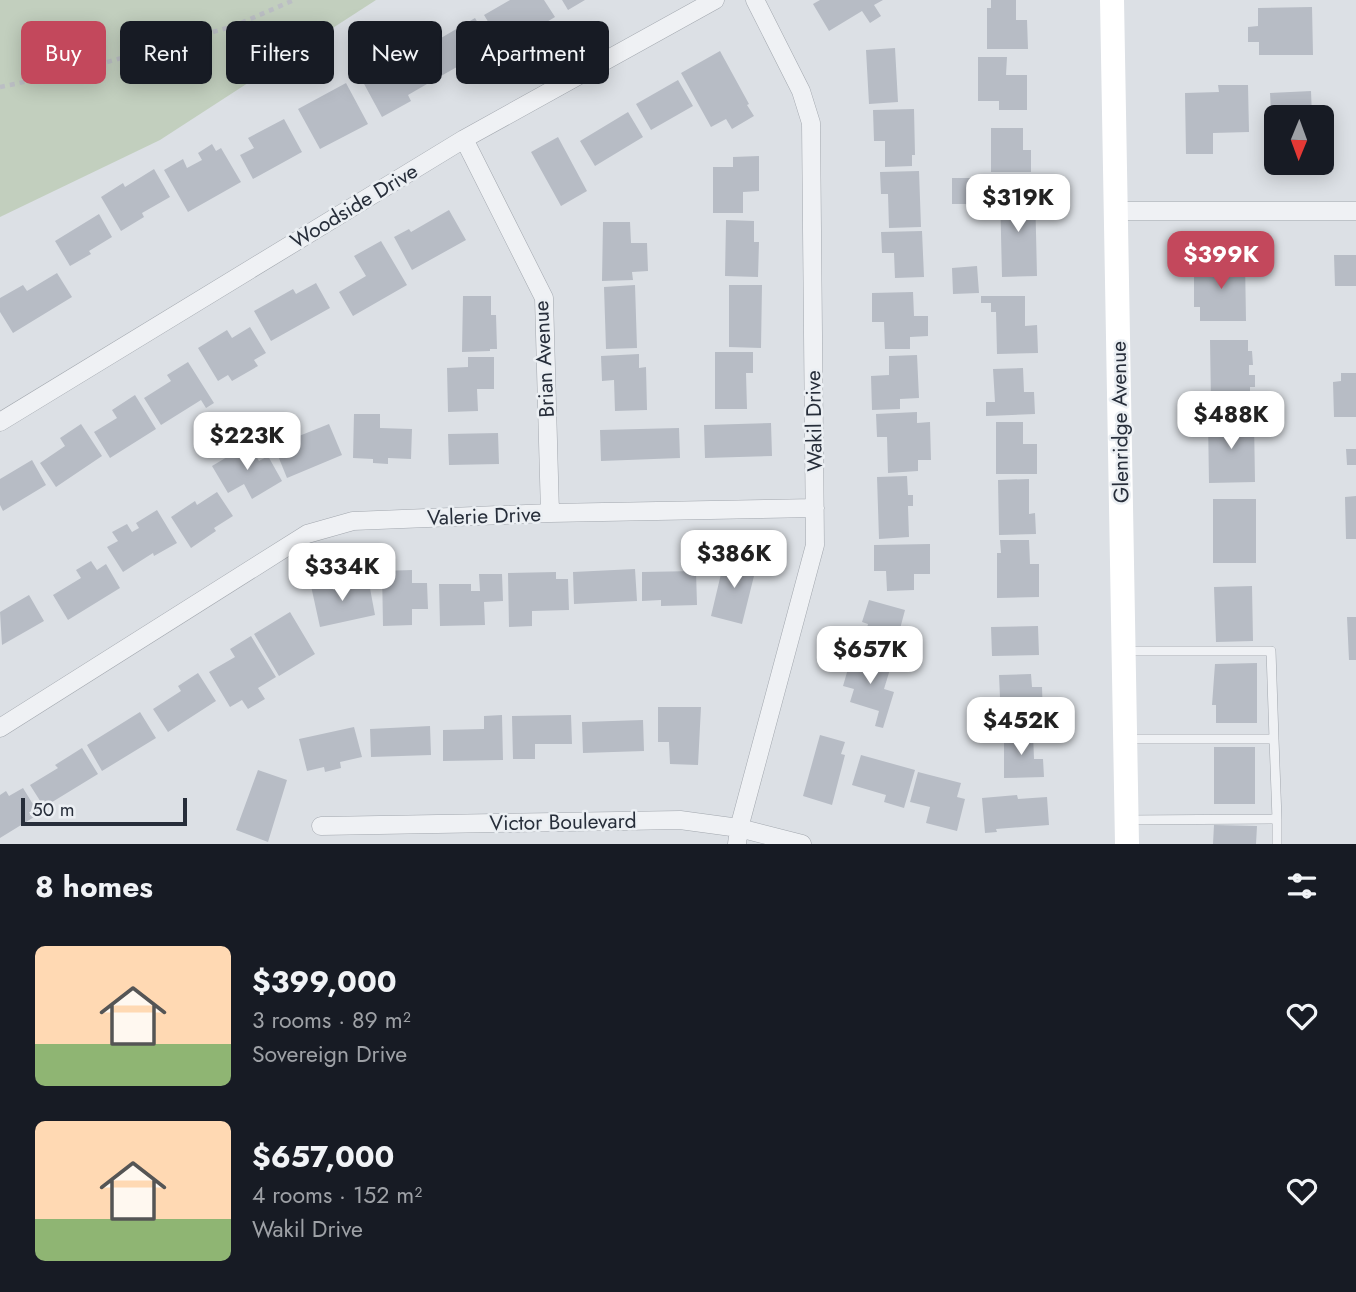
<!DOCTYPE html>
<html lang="en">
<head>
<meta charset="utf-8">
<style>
  :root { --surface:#171b24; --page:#242831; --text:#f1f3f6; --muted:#9ea1a6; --accent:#c3485c }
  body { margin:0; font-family:Jost,sans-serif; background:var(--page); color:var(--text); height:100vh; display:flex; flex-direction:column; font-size:26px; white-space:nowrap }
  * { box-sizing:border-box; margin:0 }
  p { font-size:23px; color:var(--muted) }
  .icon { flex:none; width:38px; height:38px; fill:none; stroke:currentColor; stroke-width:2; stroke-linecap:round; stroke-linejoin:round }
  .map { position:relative; height:844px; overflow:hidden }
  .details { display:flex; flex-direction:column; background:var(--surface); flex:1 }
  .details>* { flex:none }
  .top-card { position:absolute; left:21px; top:21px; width:700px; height:63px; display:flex; gap:14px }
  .needle { width:46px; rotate:181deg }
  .controls { position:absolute; left:1264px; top:105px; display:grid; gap:14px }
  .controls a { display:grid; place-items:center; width:70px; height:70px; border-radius:10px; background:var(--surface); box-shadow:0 4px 18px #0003; font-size:35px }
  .scale { position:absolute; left:21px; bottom:18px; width:166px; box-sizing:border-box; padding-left:7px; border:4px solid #272e3a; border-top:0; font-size:19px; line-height:24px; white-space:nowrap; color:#272e3a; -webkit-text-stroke:5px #ebeff3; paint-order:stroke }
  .price { position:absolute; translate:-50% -60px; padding:0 16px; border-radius:14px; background:#fff; color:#222; font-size:23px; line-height:46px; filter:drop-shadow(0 2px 4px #0008) }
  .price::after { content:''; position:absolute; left:50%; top:42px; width:21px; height:16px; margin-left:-10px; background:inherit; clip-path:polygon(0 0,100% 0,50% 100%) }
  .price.active { background:var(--accent); color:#fff }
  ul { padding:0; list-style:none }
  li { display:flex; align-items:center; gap:21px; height:175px; padding:0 35px }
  li span { display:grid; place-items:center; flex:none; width:196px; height:140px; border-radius:10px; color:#555 }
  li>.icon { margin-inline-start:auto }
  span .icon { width:84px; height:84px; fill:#fffc; stroke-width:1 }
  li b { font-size:30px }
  h2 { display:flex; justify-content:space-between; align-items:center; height:84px; padding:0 35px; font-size:30px }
  .tag { padding:0 24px; border-radius:10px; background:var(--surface); box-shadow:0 4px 18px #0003; font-size:24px; line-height:63px }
  .tag.active { background:var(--accent); color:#fff }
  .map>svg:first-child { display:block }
  .green { fill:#c2cfbe }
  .building { fill:#b7bcc5 }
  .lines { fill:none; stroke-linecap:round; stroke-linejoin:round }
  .service-casing { stroke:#a2a7ae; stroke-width:10 }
  .minor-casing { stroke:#a2a7ae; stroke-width:19 }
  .path { stroke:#bbbec4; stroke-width:4.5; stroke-dasharray:5 5; stroke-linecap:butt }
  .service { stroke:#eff1f4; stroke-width:9 }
  .minor { stroke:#eff1f4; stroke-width:18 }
  .secondary { stroke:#fff; stroke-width:24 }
  .labels { text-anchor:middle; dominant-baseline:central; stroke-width:5; stroke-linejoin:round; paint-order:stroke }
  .street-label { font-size:21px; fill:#272e3a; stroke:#ebeff3 }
</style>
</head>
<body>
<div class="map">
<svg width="1356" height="844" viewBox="0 0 1356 844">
  <rect width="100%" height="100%" fill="#dce0e5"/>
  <!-- green -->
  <path class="green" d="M0 0H376L160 140 0 217Z"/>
  <!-- building -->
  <path class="building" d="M510 0H544L555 17 504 48 484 15Z
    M562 0H585L568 10Z
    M820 0H883L874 5 881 16 870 23 862 11 829 31 813 4Z
    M991 0H1016V20H1027L1028 49H987V8H991Z
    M1312 7 1313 55H1259V42H1248V27L1258 26V8Z
    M475 18 492 47 441 76 424 48Z
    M895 48 898 102 869 104 866 50Z
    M720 51 749 104 747 105 754 116 732 129 726 119 711 127 681 73Z
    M411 55 427 84 408 95 411 101 382 117 363 82Z
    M978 57H1007L1006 75H1027V110H999V101H978Z
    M678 80 693 106 651 130 636 104Z
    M346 83 368 124 320 149 298 109Z
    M1218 85H1248L1249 132 1213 133V154H1186L1185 93 1219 92Z
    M1311 91 1312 117H1276V153H1273L1270 93Z
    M914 109 915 155H912V166L885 167V141H874L873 110Z
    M628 112 643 137 595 166 580 141Z
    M284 119 302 152 253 179 240 155 254 148 248 138Z
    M991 128H1023V150H1031V172H991Z
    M558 137 587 191 561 206 531 152Z
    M212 144 216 151 221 148 241 182 188 212 164 170 183 159 187 168 202 160 198 153Z
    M759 156V191L743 192V213H713V167H733V157Z
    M154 169 170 197 142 213 144 217 121 231 101 197 123 183 125 187Z
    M919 171 921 227 889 228 888 194H881L880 172Z
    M952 178H976L977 204H952Z
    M1035 190 1037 276 1002 277 1000 191Z
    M449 210 466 240 412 270 394 237 409 229 411 232Z
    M99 214 112 237 89 251 91 254 70 266 55 241Z
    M726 220 754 221V242H759L758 277 725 276Z
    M603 222H630L631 243H647L648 271 632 272 633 280 602 281Z
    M922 231 924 277 895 278 894 253H882L881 232Z
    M381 241 407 285 353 316 339 292 366 276 354 256Z
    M1334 255H1356V286H1335Z
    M1245 260 1246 321H1200V307H1194V274H1200V261Z
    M977 266 979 293 953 294 952 268Z
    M57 273 72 297 13 333 0 312V298L23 285 27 291Z
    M316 283 330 308 271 341 254 311 293 289 296 294Z
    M635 285 637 348 606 349 604 287Z
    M729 285H762L761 348 729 347Z
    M913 292 914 316H928V336L910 337V349H885L884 322H872V293Z
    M463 296H491V315H496L497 349H490V351L462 352Z
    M981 296H1025V326L1037 325 1038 353 997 354 996 312H991V303H981Z
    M250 327 266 353 254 360 258 366 232 381 228 375 218 381 198 348 227 330 232 338Z
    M1210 340H1248V351H1252L1253 365H1249V375H1255V387H1250V401L1211 402Z
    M715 352H753V373H746L747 409H715Z
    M639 354V368L646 367 647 410 615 411 614 380 602 381 601 356Z
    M917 355 919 398 900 399V409L872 410 871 376 889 375V356Z
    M468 357H494V389H477L478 411 448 412 447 368 468 367Z
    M188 362 214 403 206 408 201 400 161 425 144 398 171 381 167 375Z
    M1023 368 1024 392H1034L1035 414 986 416V402H995L993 369Z
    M1341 373H1356V417H1334L1333 382 1341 381Z
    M135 395 156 429 110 458 94 432 117 418 112 410Z
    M917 412V423L930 422 931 460H918V471L888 473 887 437H877L876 414Z
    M354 414H380V428L412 429 411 459 388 458V464L373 463V459L353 458Z
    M1208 420H1254L1255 482 1209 483Z
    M996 422H1023V444H1037V474H996Z
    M771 423 772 456 705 458 704 425Z
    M81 424 102 456 56 487 40 463 65 446 60 438Z
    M329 424 342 455 287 478 274 446Z
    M679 428 680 458 601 461 600 430Z
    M498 433 499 464 449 465 448 434Z
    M249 444 259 461 268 456 282 481 252 499 244 484 228 493 212 466Z
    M1346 449H1356V465H1347Z
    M32 460 46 485 3 511 0 505V479Z
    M907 476 908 495H913V506H908L909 537 879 539 877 477Z
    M1029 479V514L1035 513 1036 534 999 535 998 480Z
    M217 492 233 516 214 528 216 531 191 548 171 517 195 501 197 505Z
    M1356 496V539H1346L1345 497Z
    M1213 499H1256V563H1213Z
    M157 510 177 543 154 556 153 553 123 572 107 547 118 541 112 532 127 524 132 532 139 528 136 523Z
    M1000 540H1029L1030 564H1039V597L997 598V553H1001Z
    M930 544V574H914V590L887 591 886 571H874V545Z
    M725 557 757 564 742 624 711 616Z
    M91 561 97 570 106 564 120 588 68 620 53 595 81 578 76 570Z
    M635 569 637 601 574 604 573 572Z
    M412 570V583H427L428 609H412V625L383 626 382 571Z
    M696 571 697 605 661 606V600L642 601V572Z
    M556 572V579H568L569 610 532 611V626L509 627 508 573Z
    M479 574H502L503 601 484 602 485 625 440 626 439 584H471V591H480Z
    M332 582 333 590 369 583 375 615 320 627 311 586Z
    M1252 586 1253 641 1216 642 1214 587Z
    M29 595 44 621 2 645 0 612Z
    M869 600 905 610 891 663 860 655 868 624 862 622Z
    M290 612 315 654 279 676 254 634Z
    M1347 617H1356V660H1349Z
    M1038 626 1039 655 992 656 991 627Z
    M251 636 276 677 258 688 265 699 248 709 242 700 230 707 209 672 235 657 230 649Z
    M852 655 891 666 884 689 894 692 883 728 875 726 879 711 850 702 854 689 843 686Z
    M1257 663V723H1216V705H1212L1215 664Z
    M198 673 216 701 168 732 153 709 181 691 178 686Z
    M1031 674 1032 687H1042L1043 718 1001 720 999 675Z
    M658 707H701L698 765 670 764 669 742H658Z
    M140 712 156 738 102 771 87 745Z
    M502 715 503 760 443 761V730L484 729V716Z
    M571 715 572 744H535V759H513L512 716Z
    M643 720 644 751 583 753 582 722Z
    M430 726 431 755 371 757 370 729Z
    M354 727 362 757 340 762 341 768 325 772 324 767 307 771 299 739Z
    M1004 734H1033L1034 759H1043L1044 777 1004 778Z
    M820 735 845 742 841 754 845 755 832 805 803 796Z
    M1214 747H1255V804H1214Z
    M82 748 98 774 44 807 30 785 58 768 55 765Z
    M861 755 915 770 904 808 884 802 886 795 852 785Z
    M258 770 287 780 268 842 236 830Z
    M918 772 961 783 957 797 965 799 957 831 926 823 930 807 910 802Z
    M23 788 39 814 0 838V795L6 791 9 796Z
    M1017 795 1018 799 1047 797 1049 825 996 829 997 832 985 833 982 798Z
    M1214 825 1257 826 1256 844H1213Z"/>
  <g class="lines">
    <!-- service casing -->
    <g class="service-casing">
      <path id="service" d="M1126 651H1271L1274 739
        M1125 739H1274L1277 819 1128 820
        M1277 819V844"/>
    </g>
    <!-- minor casing -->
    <g class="minor-casing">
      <path id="minor" d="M464 139 544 298 550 513
        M1117 211H1356
        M0 422 464 139 715 0
        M0 728 307 534 353 521 550 513 815 508
        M321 826 680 820 739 828 802 844
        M737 844 739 828 815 545 811 123 801 91 755 0"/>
    </g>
    <!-- path -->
    <path class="path" d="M0 87 72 72 234 26 294 0"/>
    <!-- service -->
    <use href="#service" class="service"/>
    <!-- minor -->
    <use href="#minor" class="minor"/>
    <!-- secondary -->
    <path class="secondary" d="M1112 0 1127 844"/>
  </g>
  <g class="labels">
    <!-- street labels -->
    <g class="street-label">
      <text transform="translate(354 206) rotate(-31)">Woodside Drive</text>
      <text transform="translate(544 359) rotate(-93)">Brian Avenue</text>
      <text transform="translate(814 421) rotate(-91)">Wakil Drive</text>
      <text transform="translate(1120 422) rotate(-91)">Glenridge Avenue</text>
      <text transform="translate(484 516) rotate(-2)">Valerie Drive</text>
      <text transform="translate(563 822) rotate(-1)">Victor Boulevard</text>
    </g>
  </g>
</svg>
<div class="controls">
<a><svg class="needle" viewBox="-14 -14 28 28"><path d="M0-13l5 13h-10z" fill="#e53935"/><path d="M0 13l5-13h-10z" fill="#9ea1a6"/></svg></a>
</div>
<div class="scale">50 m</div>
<b class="price" style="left:1018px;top:234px">$319K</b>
<b class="price active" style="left:1221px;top:291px">$399K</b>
<b class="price" style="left:1231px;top:451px">$488K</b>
<b class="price" style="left:247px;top:472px">$223K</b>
<b class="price" style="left:734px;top:590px">$386K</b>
<b class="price" style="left:342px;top:603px">$334K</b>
<b class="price" style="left:870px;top:686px">$657K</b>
<b class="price" style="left:1021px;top:757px">$452K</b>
<div class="top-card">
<a class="tag active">Buy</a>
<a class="tag">Rent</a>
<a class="tag">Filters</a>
<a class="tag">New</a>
<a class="tag">Apartment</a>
</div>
</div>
<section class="details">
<h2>8 homes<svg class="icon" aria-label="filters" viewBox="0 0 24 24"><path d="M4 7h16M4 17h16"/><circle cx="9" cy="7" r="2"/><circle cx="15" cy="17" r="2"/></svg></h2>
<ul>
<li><span style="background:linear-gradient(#ffd9b3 70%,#8fb573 0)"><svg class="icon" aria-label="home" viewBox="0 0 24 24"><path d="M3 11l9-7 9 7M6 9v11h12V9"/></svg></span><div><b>$399,000</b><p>3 rooms · 89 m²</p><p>Sovereign Drive</p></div><svg class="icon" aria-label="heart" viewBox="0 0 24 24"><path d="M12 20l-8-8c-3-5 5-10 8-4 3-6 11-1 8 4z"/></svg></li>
<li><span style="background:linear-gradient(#ffd9b3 70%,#8fb573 0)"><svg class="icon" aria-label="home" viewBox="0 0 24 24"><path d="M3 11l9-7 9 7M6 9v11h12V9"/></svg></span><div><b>$657,000</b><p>4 rooms · 152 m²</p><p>Wakil Drive</p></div><svg class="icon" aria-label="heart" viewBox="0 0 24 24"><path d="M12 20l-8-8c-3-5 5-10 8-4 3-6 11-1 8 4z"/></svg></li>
</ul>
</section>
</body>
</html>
